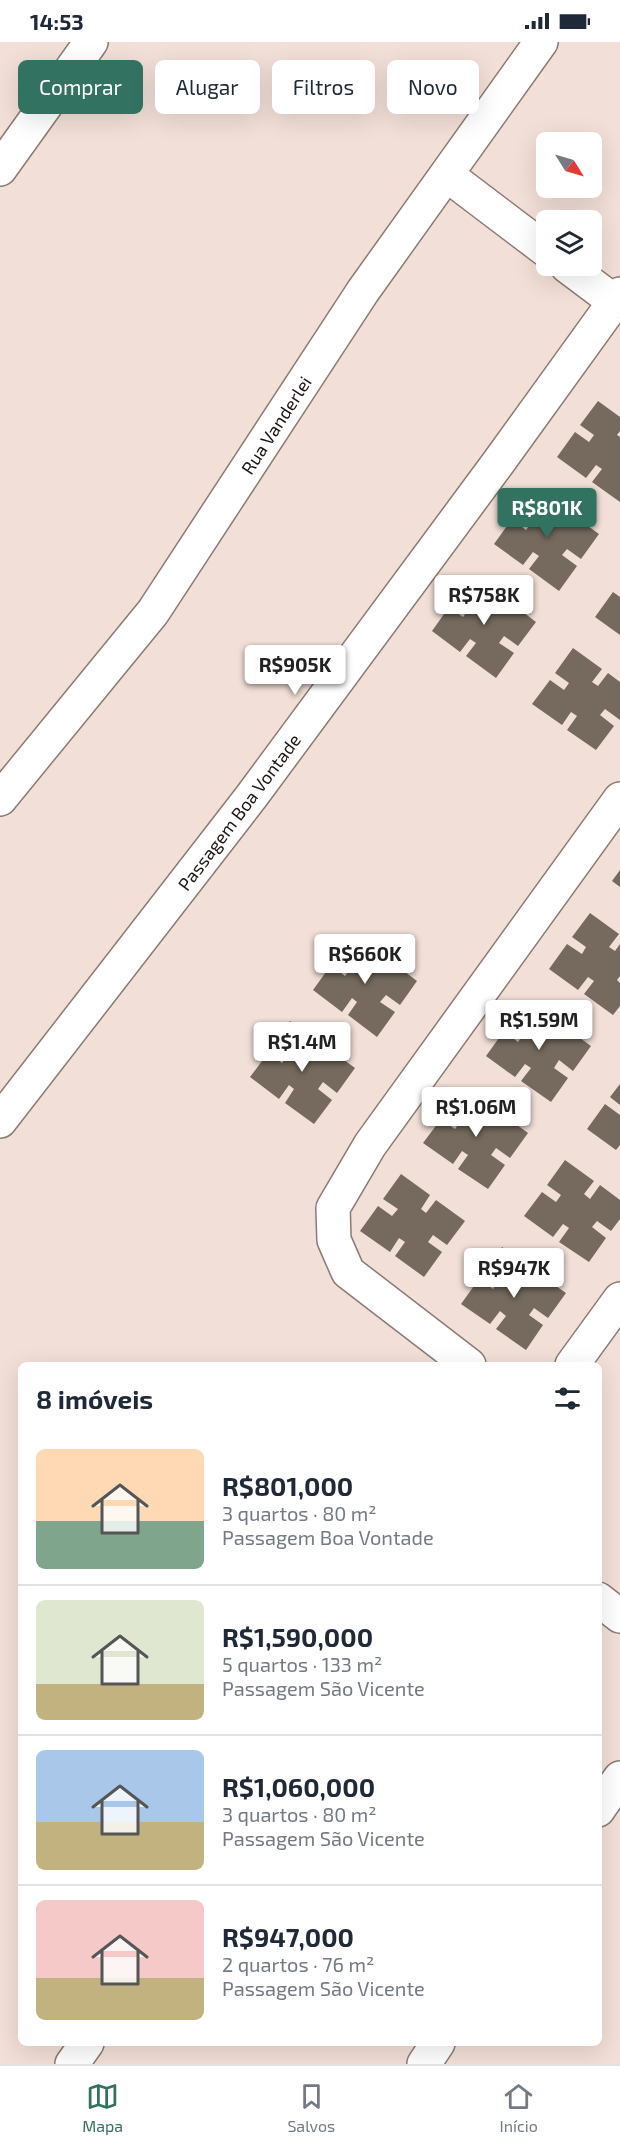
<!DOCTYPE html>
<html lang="pt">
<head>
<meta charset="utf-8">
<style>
  :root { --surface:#fff; --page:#f6f6f7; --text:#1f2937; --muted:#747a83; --line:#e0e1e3; --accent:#327260 }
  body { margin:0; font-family:"Exo 2",sans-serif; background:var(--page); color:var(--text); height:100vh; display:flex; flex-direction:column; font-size:22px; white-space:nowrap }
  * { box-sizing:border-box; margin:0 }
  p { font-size:20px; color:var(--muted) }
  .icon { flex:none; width:33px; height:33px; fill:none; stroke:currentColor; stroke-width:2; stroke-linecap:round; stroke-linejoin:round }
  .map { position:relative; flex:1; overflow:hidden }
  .side { position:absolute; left:18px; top:1320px; width:584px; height:684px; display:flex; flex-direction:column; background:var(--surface); border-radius:9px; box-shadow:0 6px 24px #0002 }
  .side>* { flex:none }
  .top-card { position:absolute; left:18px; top:18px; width:585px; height:54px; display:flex; gap:12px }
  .needle { width:39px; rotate:127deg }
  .fabs { position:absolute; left:536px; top:90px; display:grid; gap:12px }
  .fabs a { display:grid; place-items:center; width:66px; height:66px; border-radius:9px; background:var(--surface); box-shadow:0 6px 24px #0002; font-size:30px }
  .price { position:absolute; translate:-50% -51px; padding:0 14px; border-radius:6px; background:#fff; color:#222; font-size:20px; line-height:39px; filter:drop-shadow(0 2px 3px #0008) }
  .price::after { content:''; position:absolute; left:50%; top:36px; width:18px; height:14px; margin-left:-9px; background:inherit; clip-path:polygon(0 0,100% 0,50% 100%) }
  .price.active { background:var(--accent); color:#fff }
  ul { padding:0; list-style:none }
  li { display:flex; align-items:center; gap:18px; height:150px; padding:0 18px }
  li+li { border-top:2px solid var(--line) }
  li span { display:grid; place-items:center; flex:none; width:168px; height:120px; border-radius:9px; color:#555 }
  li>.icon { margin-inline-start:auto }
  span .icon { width:72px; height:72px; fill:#fffc; stroke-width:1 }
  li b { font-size:26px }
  h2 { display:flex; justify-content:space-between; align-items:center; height:72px; padding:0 18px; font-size:26px }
  .pill { padding:0 21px; border-radius:9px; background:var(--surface); box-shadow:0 6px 24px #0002; font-size:21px; line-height:54px }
  .pill.active { background:var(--accent); color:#fff }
  .status { display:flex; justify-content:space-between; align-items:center; height:42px; padding:0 30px; background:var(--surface); direction:ltr }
  .status svg { height:16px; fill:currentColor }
  .tab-bar { display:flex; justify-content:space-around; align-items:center; height:84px; border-top:2px solid var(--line); background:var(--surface); font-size:16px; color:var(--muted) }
  .tab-bar a { display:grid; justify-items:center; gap:3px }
  .tab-bar .active { color:var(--accent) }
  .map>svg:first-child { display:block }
  .building { fill:#756a5d }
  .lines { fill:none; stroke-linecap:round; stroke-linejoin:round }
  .minor-casing { stroke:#8b7a73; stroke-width:36 }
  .minor { stroke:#fff; stroke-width:33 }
  .labels { text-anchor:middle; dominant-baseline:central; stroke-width:4.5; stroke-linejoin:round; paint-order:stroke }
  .street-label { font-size:18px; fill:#1c1513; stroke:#fff }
</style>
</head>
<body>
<div class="status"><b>14:53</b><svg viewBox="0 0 49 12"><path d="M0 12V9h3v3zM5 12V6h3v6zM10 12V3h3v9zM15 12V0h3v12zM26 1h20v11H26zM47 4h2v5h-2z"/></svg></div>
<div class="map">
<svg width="620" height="2022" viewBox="0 0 620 2022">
  <rect width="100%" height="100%" fill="#f2dfd7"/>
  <!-- building -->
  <path class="building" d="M598 359 620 375V389L617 393 620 395V460L592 440 602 427 596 423 586 436 557 415 575 390 589 400 594 393 580 383Z
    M535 446 564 467 554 480 560 484 570 471 599 492 581 517 567 507 562 513 577 524 559 549 529 527 539 514 533 510 523 523 494 502 512 477 526 488 531 481 517 470Z
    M472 533 501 554 491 567 497 572 507 558 536 580 518 604 504 594 499 601 514 611 496 636 466 614 476 601 470 597 460 610 432 589 449 565 463 575 468 568 454 557Z
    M613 550 620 555V593L595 575Z
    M573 606 602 627 592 640 598 644 608 631 620 640V678L605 667 600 673 614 684 596 708 567 688 577 674 571 670 562 683 532 662 550 638 564 648 569 641 555 631Z
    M620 828V845L612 839Z
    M590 871 619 892 609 905 615 909 620 902V934L617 938 620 941V964L613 973 584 952 594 939 588 935 578 948 549 927 567 902 582 912 586 905 572 895Z
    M353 892 383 913 373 927 379 931 388 917 417 939 400 963 386 953 380 960 395 970 377 995 348 973 357 960 352 956 342 970 313 948 331 923 345 934 350 927 336 917Z
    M527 958 556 979 546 992 552 996 562 983 591 1004 573 1029 559 1018 554 1026 568 1036 551 1060 521 1039 531 1026 525 1022 515 1035 486 1014 504 989 518 1000 523 993 509 982Z
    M290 979 320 1000 310 1014 316 1018 325 1004 355 1026 337 1051 323 1040 318 1047 332 1058 314 1082 285 1061 294 1047 289 1043 279 1057 250 1035 268 1011 282 1021 287 1015 273 1004Z
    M620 1042V1063L610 1055Z
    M464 1045 493 1066 484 1080 489 1084 499 1070 528 1091 510 1116 496 1106 491 1113 505 1123 488 1147 458 1127 468 1113 462 1109 453 1122 423 1101 441 1077 455 1087 460 1080 446 1070Z
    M605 1062 620 1073V1103L616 1108 587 1087Z
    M565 1118 594 1139 584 1152 590 1157 600 1143 620 1158V1177L611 1189 597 1179 592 1185 606 1196 589 1220 559 1200 569 1186 563 1182 553 1195 524 1174 542 1150 556 1160 561 1153 547 1143Z
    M401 1132 430 1153 421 1167 426 1171 436 1158 465 1179 447 1203 433 1193 428 1200 442 1210 424 1235 395 1214 405 1200 399 1196 390 1210 360 1189 378 1164 392 1174 398 1167 383 1157Z
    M502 1205 531 1226 521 1239 527 1244 537 1231 566 1251 548 1276 534 1266 529 1273 543 1283 526 1308 496 1287 506 1274 500 1269 490 1282 461 1262 479 1237 493 1247 498 1240 484 1230Z"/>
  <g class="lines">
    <!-- minor casing -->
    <g class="minor-casing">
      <path id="minor" d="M0 127 91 0
        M447 133 546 208
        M567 224 615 260
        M0 757 153 570 363 249 541 0
        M0 1079 251 755 498 421 620 252
        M469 1323 348 1230 334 1198 333 1166 370 1103 620 757
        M572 1323 620 1257
        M598 1557 620 1574
        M598 1768 620 1736
        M72 2022 87 2001
        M424 2022 438 2001"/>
    </g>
    <!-- minor -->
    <use href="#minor" class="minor"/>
  </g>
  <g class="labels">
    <!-- street labels -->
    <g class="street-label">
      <text transform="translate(276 383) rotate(-57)">Rua Vanderlei</text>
      <text transform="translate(239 770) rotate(-53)">Passagem Boa Vontade</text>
    </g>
  </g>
</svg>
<div class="fabs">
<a><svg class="needle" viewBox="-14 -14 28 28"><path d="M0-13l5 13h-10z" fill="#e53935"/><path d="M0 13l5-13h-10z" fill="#747a83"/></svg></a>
<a><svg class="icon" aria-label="layers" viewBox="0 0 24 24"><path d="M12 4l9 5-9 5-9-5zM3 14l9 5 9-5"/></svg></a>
</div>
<b class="price active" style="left:547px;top:497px">R$801K</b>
<b class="price" style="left:484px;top:584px">R$758K</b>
<b class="price" style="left:295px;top:654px">R$905K</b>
<b class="price" style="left:365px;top:943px">R$660K</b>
<b class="price" style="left:539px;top:1009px">R$1.59M</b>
<b class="price" style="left:302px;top:1031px">R$1.4M</b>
<b class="price" style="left:476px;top:1096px">R$1.06M</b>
<b class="price" style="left:514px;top:1257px">R$947K</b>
<div class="top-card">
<a class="pill active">Comprar</a>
<a class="pill">Alugar</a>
<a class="pill">Filtros</a>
<a class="pill">Novo</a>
</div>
<section class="side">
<h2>8 imóveis<svg class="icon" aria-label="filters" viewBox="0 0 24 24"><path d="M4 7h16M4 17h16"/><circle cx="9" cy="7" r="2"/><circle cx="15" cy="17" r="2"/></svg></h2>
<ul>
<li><span style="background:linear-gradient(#ffd9b3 60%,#7fa58c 0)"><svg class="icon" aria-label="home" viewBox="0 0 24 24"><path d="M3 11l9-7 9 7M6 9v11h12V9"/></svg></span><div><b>R$801,000</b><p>3 quartos · 80 m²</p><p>Passagem Boa Vontade</p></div></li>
<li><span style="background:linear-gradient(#dfe7d0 70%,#c2b280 0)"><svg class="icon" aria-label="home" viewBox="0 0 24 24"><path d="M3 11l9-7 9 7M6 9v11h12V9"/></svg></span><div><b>R$1,590,000</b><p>5 quartos · 133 m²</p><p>Passagem São Vicente</p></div></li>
<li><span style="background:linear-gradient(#a9c7e8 60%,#c2b280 0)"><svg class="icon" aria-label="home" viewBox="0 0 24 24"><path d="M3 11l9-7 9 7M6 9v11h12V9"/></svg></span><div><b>R$1,060,000</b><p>3 quartos · 80 m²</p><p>Passagem São Vicente</p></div></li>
<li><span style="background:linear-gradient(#f6c9c9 65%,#c2b280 0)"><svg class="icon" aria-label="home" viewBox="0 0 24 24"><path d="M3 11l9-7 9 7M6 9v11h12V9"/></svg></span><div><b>R$947,000</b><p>2 quartos · 76 m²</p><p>Passagem São Vicente</p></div></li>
</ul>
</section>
</div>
<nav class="tab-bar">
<a class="active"><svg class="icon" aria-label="map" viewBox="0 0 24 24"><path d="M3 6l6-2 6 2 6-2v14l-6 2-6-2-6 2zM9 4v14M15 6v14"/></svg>Mapa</a>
<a><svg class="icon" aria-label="saved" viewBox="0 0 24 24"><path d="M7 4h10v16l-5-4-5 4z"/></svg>Salvos</a>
<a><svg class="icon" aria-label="home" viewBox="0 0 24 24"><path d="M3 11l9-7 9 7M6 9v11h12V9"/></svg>Início</a>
</nav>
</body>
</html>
